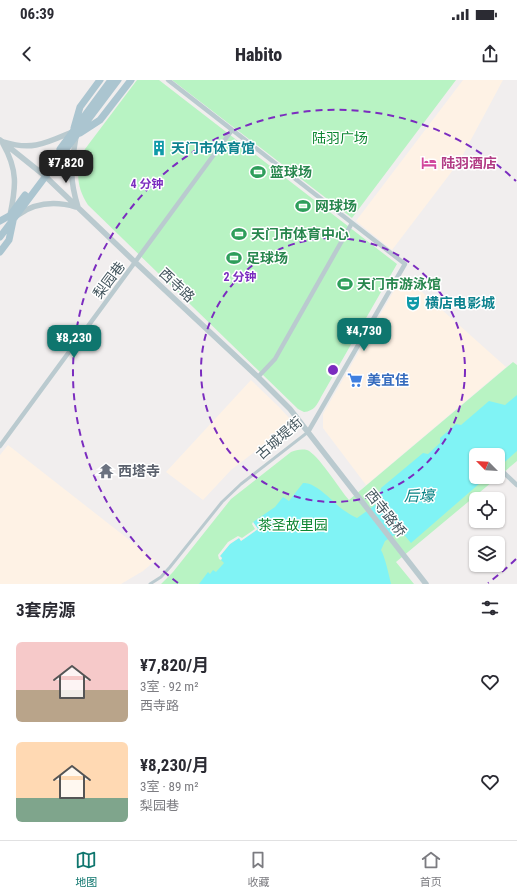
<!DOCTYPE html>
<html lang="zh">
<head>
<meta charset="utf-8">
<style>
  :root { --surface:#fff; --page:#f2f2f3; --text:#2b2b33; --muted:#7c7c81; --line:#e1e1e2; --accent:#0f766e }
  body { margin:0; font-family:"Roboto Condensed","Noto Sans SC",sans-serif; background:var(--page); color:var(--text); height:100vh; display:flex; flex-direction:column; font-size:15px; white-space:nowrap }
  * { box-sizing:border-box; margin:0 }
  p { font-size:13px; color:var(--muted) }
  .icon { flex:none; width:22px; height:22px; fill:none; stroke:currentColor; stroke-width:2; stroke-linecap:round; stroke-linejoin:round }
  .map { position:relative; height:504px; overflow:hidden }
  .drawer { display:flex; flex-direction:column; background:var(--surface); flex:1 }
  .drawer>* { flex:none }
  .needle { width:26px; rotate:294deg }
  .tools { position:absolute; left:469px; top:368px; display:grid; gap:8px }
  .tools a { display:grid; place-items:center; width:36px; height:36px; border-radius:6px; background:var(--surface); box-shadow:0 1px 3px #0004; font-size:20px }
  .price { position:absolute; translate:-50% -34px; padding:0 9px; border-radius:8px; background:var(--accent); color:#fff; font-size:13px; line-height:26px; filter:drop-shadow(0 1px 2px #0008) }
  .price::after { content:''; position:absolute; left:50%; top:24px; width:12px; height:9px; margin-left:-6px; background:inherit; clip-path:polygon(0 0,100% 0,50% 100%) }
  .price.active { background:#222; color:#fff }
  ul { padding:0; list-style:none }
  li { display:flex; align-items:center; gap:12px; height:100px; padding:0 16px }
  li span { display:grid; place-items:center; flex:none; width:112px; height:80px; border-radius:6px; color:#555 }
  li>.icon { margin-inline-start:auto }
  span .icon { width:48px; height:48px; fill:#fffc; stroke-width:1 }
  li b { font-size:17px }
  h2 { display:flex; justify-content:space-between; align-items:center; height:48px; padding:0 16px; font-size:17px }
  .status { display:flex; justify-content:space-between; align-items:center; height:28px; padding:0 20px; background:var(--surface); direction:ltr }
  .status svg { height:11px; fill:currentColor }
  header { display:flex; justify-content:space-between; align-items:center; height:52px; padding:0 16px; background:var(--surface); font-size:18px; font-weight:800 }
  .tabs { display:flex; justify-content:space-around; align-items:center; height:56px; border-top:1px solid var(--line); background:var(--surface); font-size:11px; color:var(--muted) }
  .tabs a { display:grid; justify-items:center; gap:2px }
  .tabs .active { color:var(--accent) }
  .map>svg:first-child { display:block }
  .commercial { fill:#fef2e5 }
  .green { fill:#b8f3c3 }
  .water { fill:#80f3f5 }
  .pier { fill:#f1eeee }
  .lines { fill:none; stroke-linecap:round; stroke-linejoin:round }
  .pedestrian { stroke:#bacacf; stroke-width:3 }
  .minor { stroke:#bacacf; stroke-width:4.5 }
  .tertiary { stroke:#bacacf; stroke-width:5.5 }
  .primary { stroke:#abc5d0; stroke-width:7 }
  .ring { fill:none; stroke:#7b2cbf; stroke-width:2; stroke-dasharray:7 5 }
  .labels { text-anchor:middle; dominant-baseline:central; stroke-width:3; stroke-linejoin:round; paint-order:stroke }
  .park-label { font-size:14px; fill:#0d8632; stroke:#fff }
  .culture-label { font-size:14px; font-weight:bold; fill:#0d838f; stroke:#fff; text-anchor:start }
  .hotel-label { font-size:14px; font-weight:bold; fill:#b23c85; stroke:#fff; text-anchor:start }
  .leisure-label { font-size:14px; font-weight:bold; fill:#27864d; stroke:#fff; text-anchor:start }
  .street-label { font-size:14px; fill:#44565e; stroke:#fff }
  .shop-label { font-size:14px; font-weight:bold; fill:#366cbe; stroke:#fff; text-anchor:start }
  .worship-label { font-size:14px; font-weight:bold; fill:#5b616d; stroke:#fff; text-anchor:start }
  .water-label { font-size:15px; font-style:italic; fill:#058284; stroke:#fff }
  .centre { fill:#7b2cbf; stroke:#fff; stroke-width:2 }
  .ring-label { font-size:12px; text-anchor:middle; font-weight:bold; fill:#7b2cbf; stroke:#fff; stroke-width:3; stroke-linejoin:round; paint-order:stroke }
</style>
</head>
<body>
<div class="status"><b>06:39</b><svg viewBox="0 0 49 12"><path d="M0 12V9h3v3zM5 12V6h3v6zM10 12V3h3v9zM15 12V0h3v12zM26 1h20v11H26zM47 4h2v5h-2z"/></svg></div>
<header><svg class="icon" aria-label="back" viewBox="0 0 24 24"><path d="M15 5l-7 7 7 7"/></svg>Habito<svg class="icon" aria-label="share" viewBox="0 0 24 24"><path d="M12 15V3M7 8l5-5 5 5M5 13v7h14v-7"/></svg></header>
<div class="map">
<svg width="517" height="504" viewBox="0 0 517 504">
  <rect width="100%" height="100%" fill="#f1eeee"/>
  <!-- commercial -->
  <path class="commercial" d="M463 0H503L459 82 392 170 356 141Z
    M403 195 506 287 366 405 323 348V334Z
    M251 300 278 326 293 342 231 390 203 420 166 392Z
    M8 365 155 480H156L143 491 121 504H0V375Z"/>
  <!-- green -->
  <path class="green" d="M137 0H159L397 184 321 317C317 325 314 331 304 332L298 329 88 125C76 106 75 89 85 69Z
    M172 0H456L352 138Z
    M513 282 517 285V381L498 397V375H476V397H498L396 482 414 504H161L173 492 231 419 291 372C296 370 301 369 307 370 318 374 340 410 349 420Z"/>
  <!-- water -->
  <path class="water" d="M517 315V371L498 388V375H476V397H487L411 463 401 451 385 461 381 470C385 477 389 495 391 504H199L208 492 210 494 213 490 216 492 224 483 221 480 222 478 220 476 230 464 239 458 241 461 258 449 253 442 275 427 283 417 289 421 303 403C317 402 334 424 345 431 349 434 353 436 357 438L378 423 381 408 423 373 428 374 440 363V358L456 344 461 345 489 321 505 325Z"/>
  <!-- pier -->
  <path class="pier" d="M253 442 258 449 241 461 239 458 230 464 220 476 222 478 221 480 219 479 218 475 228 462 238 456 242 458 255 449 252 444Z"/>
  <g class="lines">
    <!-- pedestrian -->
    <path class="pedestrian" d="M150 504 161 497 170 487 222 422 241 404 308 352"/>
    <!-- minor -->
    <path class="minor" d="M168 0 405 184 308 352
      M258 297 275 279 352 143
      M0 366 232 50
      M502 391 517 405"/>
    <!-- tertiary -->
    <path class="tertiary" d="M76 57C71 86 69 98 78 127
      M0 60 45 96 136 183 258 297 290 329 426 504
      M4 62C32 71 46 63 72 52
      M3 64C18 90 16 107 10 135
      M18 135C36 122 55 121 76 127"/>
    <!-- primary -->
    <path class="primary" d="M74 48 80 27 100 0
      M80 53 100 40 131 0
      M60 69 111 0
      M11 134 25 115
      M0 141 9 136
      M0 157 118 0
      M0 172 9 160 13 141"/>
  </g>
  <!-- distance rings -->
  <g class="ring">
    <circle cx="333" cy="290" r="132"/>
    <path d="M516 479A263 263 0 0 1 488 503M178 503A263 263 0 1 1 516 101"/>
  </g>
  <!-- icons -->
  <defs>
    <g id="building-bare" transform="scale(1.2)"><path d="M-4-6H4V6H1V3H-1V6H-4ZM-2.5-4.3h1.7v1.8h-1.7ZM.8-4.3h1.7v1.8H.8ZM-2.5-1h1.7V.8h-1.7ZM.8-1h1.7V.8H.8Z" fill="#0f9aa8" stroke="#fff" stroke-width="2.5" paint-order="stroke"/></g>
    <g id="hotel-bare" transform="scale(1.2)"><path d="M-6-4.5h1.5V1H6V5H4.5V3h-9V5H-6ZM-4 0a1.8 1.8 0 1 1 3.6 0ZM.5 0V-2.5h3Q6-2.5 6 0Z" fill="#d1479c" stroke="#fff" stroke-width="2.5" paint-order="stroke"/></g>
    <g id="stadium-bare" transform="scale(1.2)"><path d="M0-5a6.5 5 0 1 0 0 10a6.5 5 0 1 0 0-10ZM-3.5-1.8h7v3.6h-7Z" fill="#2e9e5b" stroke="#fff" stroke-width="2.5" paint-order="stroke"/></g>
    <g id="theatre-bare" transform="scale(1.2)"><path d="M-5-5.5Q0-4 5-5.5V0Q5 5 0 6Q-5 5-5 0ZM-3.3-2.5H-1v1.5H-3.3ZM1-2.5H3.3v1.5H1ZM-2.8 1Q0 5.5 2.8 1Z" fill="#0f9aa8" stroke="#fff" stroke-width="2.5" paint-order="stroke"/></g>
    <g id="supermarket-bare" transform="scale(1.2)"><path d="M-6-5.5h2.5l.6 2H6L4.5 2H-2.5L-4.4-4H-6ZM-1.5 3.2a1.3 1.3 0 1 0 .1 0ZM3 3.2a1.3 1.3 0 1 0 .1 0Z" fill="#3f7fe0" stroke="#fff" stroke-width="2.5" paint-order="stroke"/></g>
    <g id="temple-bare" transform="scale(1.2)"><path d="M0-6L5-2H3V0L6.5 2.5H4V6H1.5V3h-3V6H-4V2.5H-6.5L-3 0V-2H-5Z" fill="#6b7280" stroke="#fff" stroke-width="2.5" paint-order="stroke"/></g>
  </defs>
  <g fill-rule="evenodd">
    <use href="#building-bare" x="159" y="68"/>
    <use href="#hotel-bare" x="429" y="83"/>
    <use href="#stadium-bare" x="258" y="92"/>
    <use href="#stadium-bare" x="303" y="126"/>
    <use href="#stadium-bare" x="239" y="154"/>
    <use href="#stadium-bare" x="234" y="178"/>
    <use href="#stadium-bare" x="345" y="204"/>
    <use href="#theatre-bare" x="413" y="223"/>
    <use href="#supermarket-bare" x="355" y="300"/>
    <use href="#temple-bare" x="106" y="391"/>
  </g>
  <g class="labels">
    <!-- park labels -->
    <g class="park-label">
      <text x="340" y="58">陆羽广场</text>
      <text x="293" y="445">茶圣故里园</text>
    </g>
    <!-- culture labels -->
    <g class="culture-label">
      <text x="171" y="68">天门市体育馆</text>
      <text x="425" y="223">横店电影城</text>
    </g>
    <!-- hotel labels -->
    <g class="hotel-label">
      <text x="441" y="83">陆羽酒店</text>
    </g>
    <!-- leisure labels -->
    <g class="leisure-label">
      <text x="270" y="92">篮球场</text>
      <text x="315" y="126">网球场</text>
      <text x="251" y="154">天门市体育中心</text>
      <text x="246" y="178">足球场</text>
      <text x="357" y="204">天门市游泳馆</text>
    </g>
    <!-- street labels -->
    <g class="street-label">
      <text transform="translate(109 200) rotate(-53)">梨园巷</text>
      <text transform="translate(177 205) rotate(43)">西寺路</text>
      <text transform="translate(279 358) rotate(-41)">古城堤街</text>
      <text transform="translate(386 433) rotate(52)">西寺路桥</text>
    </g>
    <!-- shop labels -->
    <g class="shop-label">
      <text x="367" y="300">美宜佳</text>
    </g>
    <!-- worship labels -->
    <g class="worship-label">
      <text x="118" y="391">西塔寺</text>
    </g>
    <!-- water labels -->
    <g class="water-label">
      <text x="419" y="416">后壕</text>
    </g>
  </g>
  <circle cx="333" cy="290" r="6" class="centre"/>
  <g class="ring-label">
    <text x="147" y="108">4 分钟</text>
    <text x="240" y="201">2 分钟</text>
  </g>
</svg>
<div class="tools">
<a><svg class="needle" viewBox="-14 -14 28 28"><path d="M0-13l5 13h-10z" fill="#e53935"/><path d="M0 13l5-13h-10z" fill="#7c7c81"/></svg></a>
<a><svg class="icon" aria-label="locate" viewBox="0 0 24 24"><circle cx="12" cy="12" r="6"/><path d="M12 2v4M12 18v4M2 12h4M18 12h4"/></svg></a>
<a><svg class="icon" aria-label="layers" viewBox="0 0 24 24"><path d="M12 4l9 5-9 5-9-5zM3 14l9 5 9-5"/></svg></a>
</div>
<b class="price active" style="left:66px;top:104px">¥7,820</b>
<b class="price" style="left:364px;top:272px">¥4,730</b>
<b class="price" style="left:74px;top:279px">¥8,230</b>
</div>
<section class="drawer">
<h2>3套房源<svg class="icon" aria-label="filters" viewBox="0 0 24 24"><path d="M4 7h16M4 17h16"/><circle cx="9" cy="7" r="2"/><circle cx="15" cy="17" r="2"/></svg></h2>
<ul>
<li><span style="background:linear-gradient(#f6c9c9 60%,#b9a48a 0)"><svg class="icon" aria-label="home" viewBox="0 0 24 24"><path d="M3 11l9-7 9 7M6 9v11h12V9"/></svg></span><div><b>¥7,820/月</b><p>3室 · 92 m²</p><p>西寺路</p></div><svg class="icon" aria-label="heart" viewBox="0 0 24 24"><path d="M12 20l-8-8c-3-5 5-10 8-4 3-6 11-1 8 4z"/></svg></li>
<li><span style="background:linear-gradient(#ffd9b3 70%,#7fa58c 0)"><svg class="icon" aria-label="home" viewBox="0 0 24 24"><path d="M3 11l9-7 9 7M6 9v11h12V9"/></svg></span><div><b>¥8,230/月</b><p>3室 · 89 m²</p><p>梨园巷</p></div><svg class="icon" aria-label="heart" viewBox="0 0 24 24"><path d="M12 20l-8-8c-3-5 5-10 8-4 3-6 11-1 8 4z"/></svg></li>
</ul>
</section>
<nav class="tabs">
<a class="active"><svg class="icon" aria-label="map" viewBox="0 0 24 24"><path d="M3 6l6-2 6 2 6-2v14l-6 2-6-2-6 2zM9 4v14M15 6v14"/></svg>地图</a>
<a><svg class="icon" aria-label="saved" viewBox="0 0 24 24"><path d="M7 4h10v16l-5-4-5 4z"/></svg>收藏</a>
<a><svg class="icon" aria-label="home" viewBox="0 0 24 24"><path d="M3 11l9-7 9 7M6 9v11h12V9"/></svg>首页</a>
</nav>
</body>
</html>
